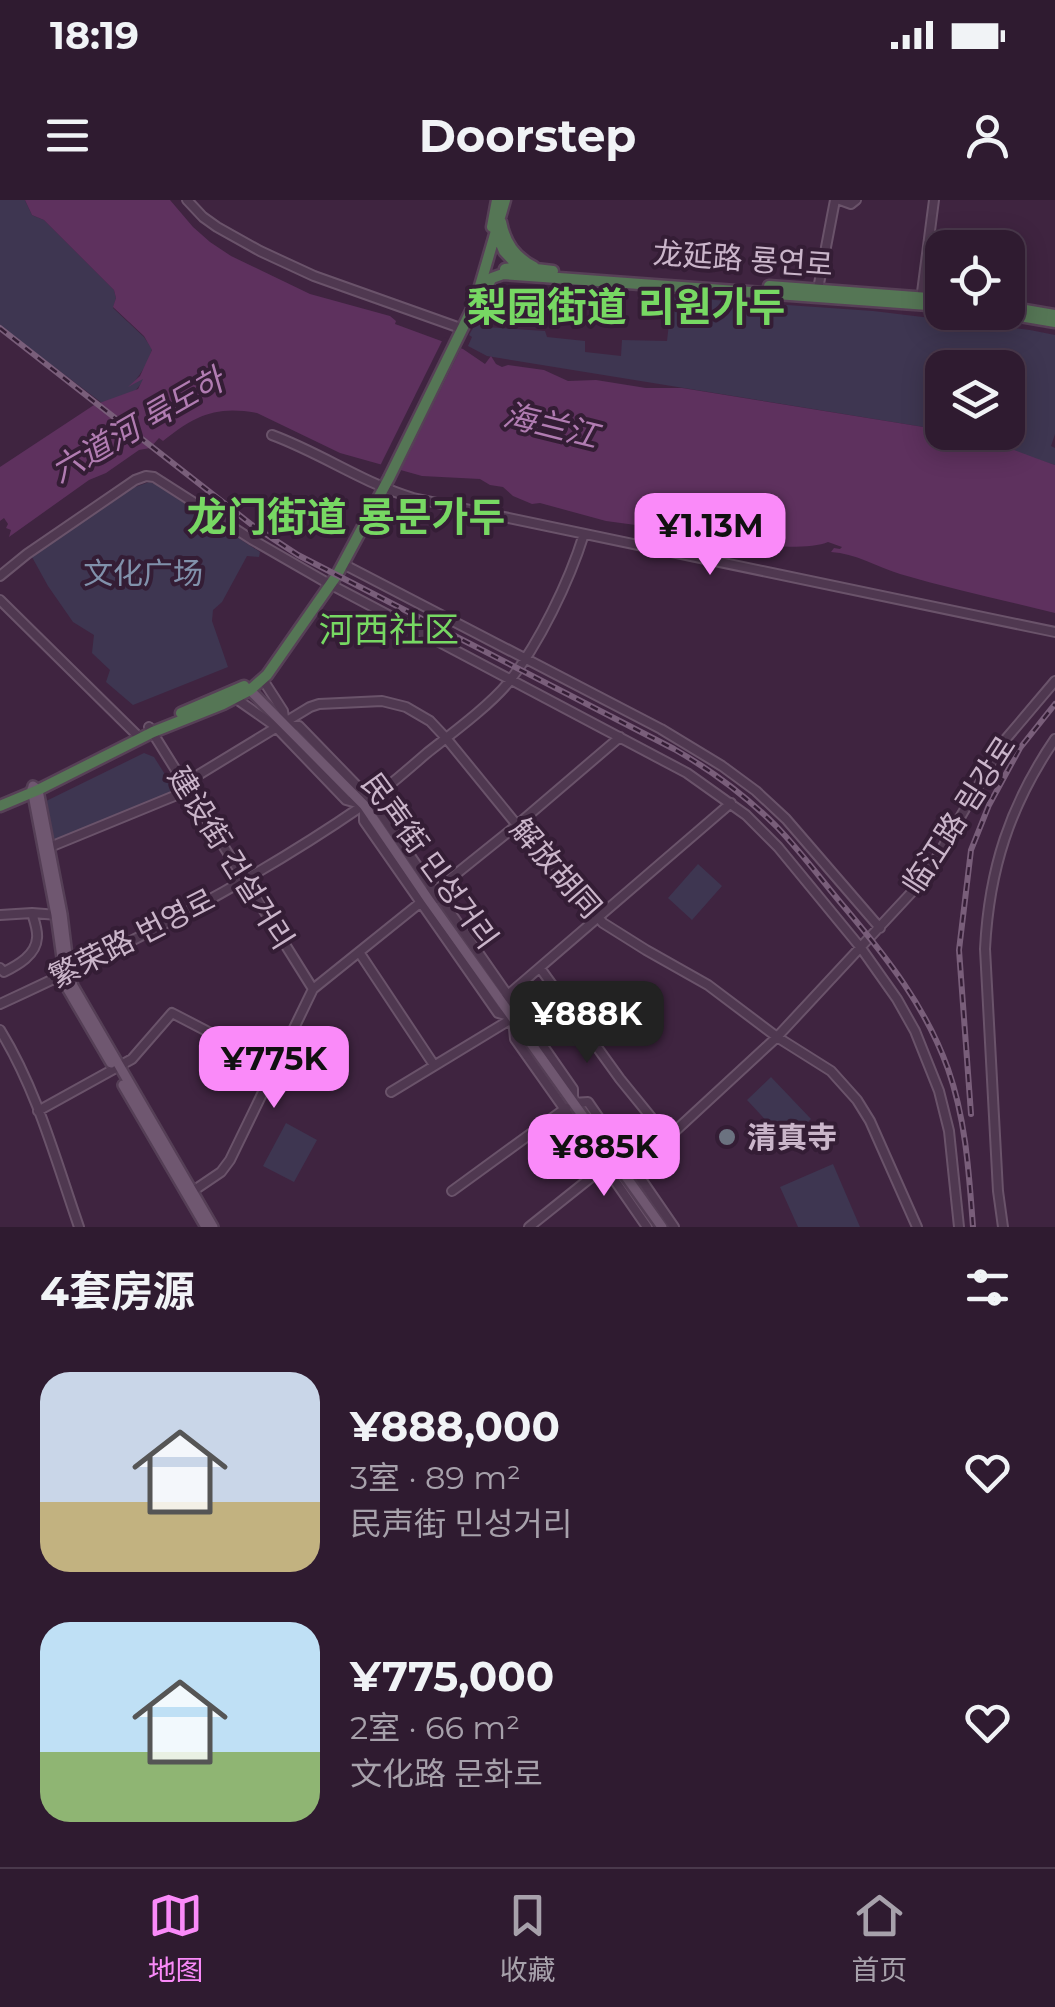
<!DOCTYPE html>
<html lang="zh">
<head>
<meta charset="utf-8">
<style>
  :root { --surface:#2f1b30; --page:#372438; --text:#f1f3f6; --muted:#a7a1ab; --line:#4a394c; --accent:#fa8af9 }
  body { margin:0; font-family:Montserrat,"Noto Sans SC","Noto Sans KR",sans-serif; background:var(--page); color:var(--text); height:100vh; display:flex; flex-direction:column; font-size:38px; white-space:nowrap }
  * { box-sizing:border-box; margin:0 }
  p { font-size:32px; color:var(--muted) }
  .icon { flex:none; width:55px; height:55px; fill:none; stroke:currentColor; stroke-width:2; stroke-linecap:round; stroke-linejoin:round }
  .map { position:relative; height:1027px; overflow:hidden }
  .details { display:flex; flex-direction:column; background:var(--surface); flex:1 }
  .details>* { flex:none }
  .fabs { position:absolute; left:925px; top:30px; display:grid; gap:20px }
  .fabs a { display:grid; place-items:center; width:100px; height:100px; border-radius:20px; background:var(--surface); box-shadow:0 5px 25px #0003,0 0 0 2px var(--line); font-size:50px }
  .price { position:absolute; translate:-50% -85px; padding:0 22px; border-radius:20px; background:var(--accent); color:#111; font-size:32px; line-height:65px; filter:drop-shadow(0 2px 5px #0008) }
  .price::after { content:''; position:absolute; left:50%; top:60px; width:30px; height:22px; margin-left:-15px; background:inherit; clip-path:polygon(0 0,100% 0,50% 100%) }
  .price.selected { background:#222; color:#fff }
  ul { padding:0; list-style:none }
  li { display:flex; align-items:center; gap:30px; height:250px; padding:0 40px }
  li span { display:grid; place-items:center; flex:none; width:280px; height:200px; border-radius:30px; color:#555 }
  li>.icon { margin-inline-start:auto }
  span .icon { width:120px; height:120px; fill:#fffc; stroke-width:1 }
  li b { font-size:42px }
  h2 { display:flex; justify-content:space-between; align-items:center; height:120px; padding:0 40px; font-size:42px }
  .status { display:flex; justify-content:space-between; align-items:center; height:70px; padding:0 50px; background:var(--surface); direction:ltr }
  .status svg { height:28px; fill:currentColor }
  header { display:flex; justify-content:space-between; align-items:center; height:130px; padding:0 40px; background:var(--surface); font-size:45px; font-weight:700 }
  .menu { display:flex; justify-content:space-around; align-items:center; height:140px; border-top:2px solid var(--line); background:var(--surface); font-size:28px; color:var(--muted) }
  .menu a { display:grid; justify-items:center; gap:5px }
  .menu .selected { color:var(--accent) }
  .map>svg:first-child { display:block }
  .green { fill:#3e3651 }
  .water { fill:#5e315e }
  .pier { fill:#3f2440 }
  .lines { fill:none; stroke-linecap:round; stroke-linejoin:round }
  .minor-casing { stroke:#6a536a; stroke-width:12 }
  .major-casing { stroke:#553f56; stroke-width:14 }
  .highway-casing { stroke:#574057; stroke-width:15 }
  .minor { stroke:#4f3850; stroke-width:8 }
  .major { stroke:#6f5770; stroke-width:9 }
  .highway { stroke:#557655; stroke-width:10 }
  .rail-casing { stroke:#795e7a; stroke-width:6 }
  .rail { stroke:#341d35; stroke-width:2.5; stroke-dasharray:8; stroke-linecap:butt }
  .worship-dot { fill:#6b7280; stroke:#341d35; stroke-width:4 }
  .labels { text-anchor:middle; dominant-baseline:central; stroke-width:8; stroke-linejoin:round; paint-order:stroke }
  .street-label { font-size:30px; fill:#cab5ca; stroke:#341d35 }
  .park-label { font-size:30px; fill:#8191ab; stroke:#341d35 }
  .poi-label { font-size:30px; font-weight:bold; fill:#cab5ca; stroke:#341d35; text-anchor:start }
  .water-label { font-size:32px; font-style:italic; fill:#b17cb2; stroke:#341d35 }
  .quarter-label { font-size:35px; fill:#77d863; stroke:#341d35 }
  .district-label { font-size:40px; font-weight:bold; fill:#77d863; stroke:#341d35 }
</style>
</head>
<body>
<div class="status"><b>18:19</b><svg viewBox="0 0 49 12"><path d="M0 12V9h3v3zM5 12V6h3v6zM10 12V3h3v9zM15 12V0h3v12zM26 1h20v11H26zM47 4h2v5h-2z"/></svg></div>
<header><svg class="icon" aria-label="menu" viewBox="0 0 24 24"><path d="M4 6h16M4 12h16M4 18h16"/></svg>Doorstep<svg class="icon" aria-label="person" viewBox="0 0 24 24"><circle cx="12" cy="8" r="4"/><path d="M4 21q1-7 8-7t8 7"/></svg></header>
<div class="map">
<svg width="1055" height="1027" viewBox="0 0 1055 1027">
  <rect width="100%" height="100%" fill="#3f2440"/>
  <!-- green -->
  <path class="green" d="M0 0H25L32 15 44 20 114 90 116 98 113 108 144 137 152 149 147 164 133 184 142 178 144 180 135 191 102 203 0 126Z
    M672 97 873 111 1030 130 1055 135V234L1051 246 1055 248V265L954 233 1008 232V168H942V230L487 156 468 146 472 137 469 135 476 123 486 127 545 131 547 137 585 141V152L621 156 622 140 667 141Z
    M149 282 155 284 260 352 259 357 247 356 222 402 213 410 212 421 228 467 133 505 106 482 110 470 92 453 94 435 73 422 48 386 32 357 127 290Z
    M144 553 154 557 176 592 51 643 40 604Z
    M698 664 722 686 692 720 668 698Z
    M771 877 811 919 786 942 747 900Z
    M286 923 317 940 294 982 263 966Z
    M833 964 860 1027H798L780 987Z"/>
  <!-- water -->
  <path class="water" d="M25 0H170L193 27 210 42 231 56 310 94 390 116 396 121 395 124 463 149 485 164 491 156 496 164 502 167 508 165 544 170 568 181 596 180 646 188H682L942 230V232C978 233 1021 254 1055 265V413C1003 400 951 389 900 374 877 367 855 353 831 352L834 348 840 349 842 347 828 342C805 352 723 345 701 333L695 334 693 337 683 335 680 331 606 321 540 303 532 304 513 296 503 287 490 285 480 279 422 276 340 253 257 213C216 205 194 216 163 241L159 238 150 248 139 250 106 273 89 280 9 337 11 330 6 328 8 324 4 318 0 321V267L94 205 138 189 143 179 128 187 140 176 152 150 144 136 113 107 116 98 114 90 44 20 32 15Z"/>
  <!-- pier -->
  <path class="pier" d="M444 137 463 144 398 275 378 270Z"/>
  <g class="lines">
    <!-- minor casing -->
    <g class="minor-casing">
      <path id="minor" d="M187 0 203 17 217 27 260 51 314 76 463 129
        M840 0 851 4 856 0
        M818 89 835 0
        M921 100 934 0
        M272 235C321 253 363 283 413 298L1055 432
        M343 364 661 529 722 566 756 591 786 619 880 728
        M0 376 27 354 135 280 146 276 154 277 251 339 324 381 687 573 746 615 778 647 861 748 897 799 915 831 939 891 949 931 959 1027
        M0 400 140 538
        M263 480 283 511 285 524
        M235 498 275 526 346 600 378 609 431 686 428 699
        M285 524 299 526 364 593V621L498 813 512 817
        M149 527 313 789
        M185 583 310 507 319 504 382 501 406 507 430 521 446 538 517 625 603 723 646 750 708 785 777 837 831 871 857 900 870 921 917 1027
        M50 647 189 590
        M428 699H441L573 889V903
        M0 715 32 713 58 715
        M359 752 434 865
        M0 768 4 772C18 765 36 755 37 738 38 730 34 720 32 713
        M540 768 620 879 668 938
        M502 800 731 603
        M0 804C124 747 249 684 362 606 385 590 406 571 427 553 451 534 489 506 508 483 539 444 569 382 584 334
        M513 818 515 839 597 955 614 959
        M0 830C37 890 56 961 79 1027
        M391 892 513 818
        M573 903 588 902 674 1027
        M38 911 132 859 172 813 274 866
        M614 959 611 975 647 1027
        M625 973 634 969 777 837 911 693 929 671 1005 540 1055 481
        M452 991 566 908
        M190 993 221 972 230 960 313 789 517 625 620 537
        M529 1027 614 959
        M1003 1027 998 991 985 749C989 669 1010 605 1055 539"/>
    </g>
    <!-- major casing -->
    <g class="major-casing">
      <path id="major" d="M248 488 364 605 428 699 662 1027
        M33 586 38 590 62 714 69 772 73 786 213 1027
        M32 589 56 715 66 786 111 863
        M123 885 206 1027"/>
    </g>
    <!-- highway casing -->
    <g class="highway-casing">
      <path id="highway" d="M501 22C505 43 515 57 534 67
        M492 27 497 0
        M496 32 504 51 519 67
        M505 69 519 67 553 71
        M769 86 942 99
        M483 92 492 78 503 74 942 106
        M1008 107 1055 115
        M995 112 1055 122
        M181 513 244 486
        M0 606 38 590 153 532 223 504 250 490 267 475 337 375 389 278 475 103 505 0"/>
    </g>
    <!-- minor -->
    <use href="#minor" class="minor"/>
    <!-- major -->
    <use href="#major" class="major"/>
    <!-- highway -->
    <use href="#highway" class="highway"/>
    <!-- rail casing -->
    <g class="rail-casing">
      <path id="rail" d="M0 128 252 325 298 355 674 549C711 570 747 597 777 627 802 653 823 682 846 709 887 758 926 807 948 869 966 920 969 974 973 1027
        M971 914 959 750 971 650 989 605 1020 548 1055 504"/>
    </g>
    <!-- rail -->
    <use href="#rail" class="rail"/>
  </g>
  <!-- markers -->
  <circle class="worship-dot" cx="727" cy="937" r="10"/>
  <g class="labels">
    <!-- street labels -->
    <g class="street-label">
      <text transform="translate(743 59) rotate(4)">龙延路 룡연로</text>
      <text transform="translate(959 615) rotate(-57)">临江路 림강로</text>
      <text transform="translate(231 658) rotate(58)">建设街 건설거리</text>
      <text transform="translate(430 661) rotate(54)">民声街 민성거리</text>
      <text transform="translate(556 668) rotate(49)">解放胡同</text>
      <text transform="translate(132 738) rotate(-27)">繁荣路 번영로</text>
    </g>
    <!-- park labels -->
    <g class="park-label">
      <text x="143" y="373">文化广场</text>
    </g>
    <!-- poi labels -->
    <g class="poi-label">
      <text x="747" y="937">清真寺</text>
    </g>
    <!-- water labels -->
    <g class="water-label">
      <text transform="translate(137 225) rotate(-30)">六道河 륙도하</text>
      <text transform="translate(551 225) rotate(14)">海兰江</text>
    </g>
    <!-- quarter labels -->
    <g class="quarter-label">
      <text x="389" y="429">河西社区</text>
    </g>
    <!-- district labels -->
    <g class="district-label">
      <text x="626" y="106">梨园街道 리원가두</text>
      <text x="346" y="316">龙门街道 룡문가두</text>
    </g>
  </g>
</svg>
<div class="fabs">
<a><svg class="icon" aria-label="locate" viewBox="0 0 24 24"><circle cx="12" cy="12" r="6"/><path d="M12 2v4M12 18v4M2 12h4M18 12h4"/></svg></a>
<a><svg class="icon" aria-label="layers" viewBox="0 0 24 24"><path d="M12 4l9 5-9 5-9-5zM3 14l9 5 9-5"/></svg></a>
</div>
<b class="price" style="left:710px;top:378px">¥1.13M</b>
<b class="price selected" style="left:587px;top:866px">¥888K</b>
<b class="price" style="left:274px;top:911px">¥775K</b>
<b class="price" style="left:604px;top:999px">¥885K</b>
</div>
<section class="details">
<h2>4套房源<svg class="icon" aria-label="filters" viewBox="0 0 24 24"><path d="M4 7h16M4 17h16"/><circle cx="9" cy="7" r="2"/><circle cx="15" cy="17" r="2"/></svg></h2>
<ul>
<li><span style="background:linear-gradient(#c9d6e8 65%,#c2b280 0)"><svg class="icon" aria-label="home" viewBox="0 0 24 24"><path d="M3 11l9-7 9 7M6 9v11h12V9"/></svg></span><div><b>¥888,000</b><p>3室 · 89 m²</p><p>民声街 민성거리</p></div><svg class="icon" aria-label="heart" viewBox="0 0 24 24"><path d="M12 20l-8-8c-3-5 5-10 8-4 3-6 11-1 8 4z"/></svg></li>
<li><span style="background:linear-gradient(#bfe0f5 65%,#8fb573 0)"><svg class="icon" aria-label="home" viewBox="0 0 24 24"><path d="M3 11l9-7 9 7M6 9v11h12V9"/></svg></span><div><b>¥775,000</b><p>2室 · 66 m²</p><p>文化路 문화로</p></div><svg class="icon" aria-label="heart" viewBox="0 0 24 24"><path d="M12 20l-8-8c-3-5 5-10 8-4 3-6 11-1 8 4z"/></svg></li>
</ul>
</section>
<nav class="menu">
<a class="selected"><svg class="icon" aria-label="map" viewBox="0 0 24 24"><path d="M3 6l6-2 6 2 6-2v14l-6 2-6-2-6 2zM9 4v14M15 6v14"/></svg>地图</a>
<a><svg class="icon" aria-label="saved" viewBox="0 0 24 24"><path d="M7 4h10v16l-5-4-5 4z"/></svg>收藏</a>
<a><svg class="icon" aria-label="home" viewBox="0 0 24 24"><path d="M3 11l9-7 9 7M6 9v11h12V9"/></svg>首页</a>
</nav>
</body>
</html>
